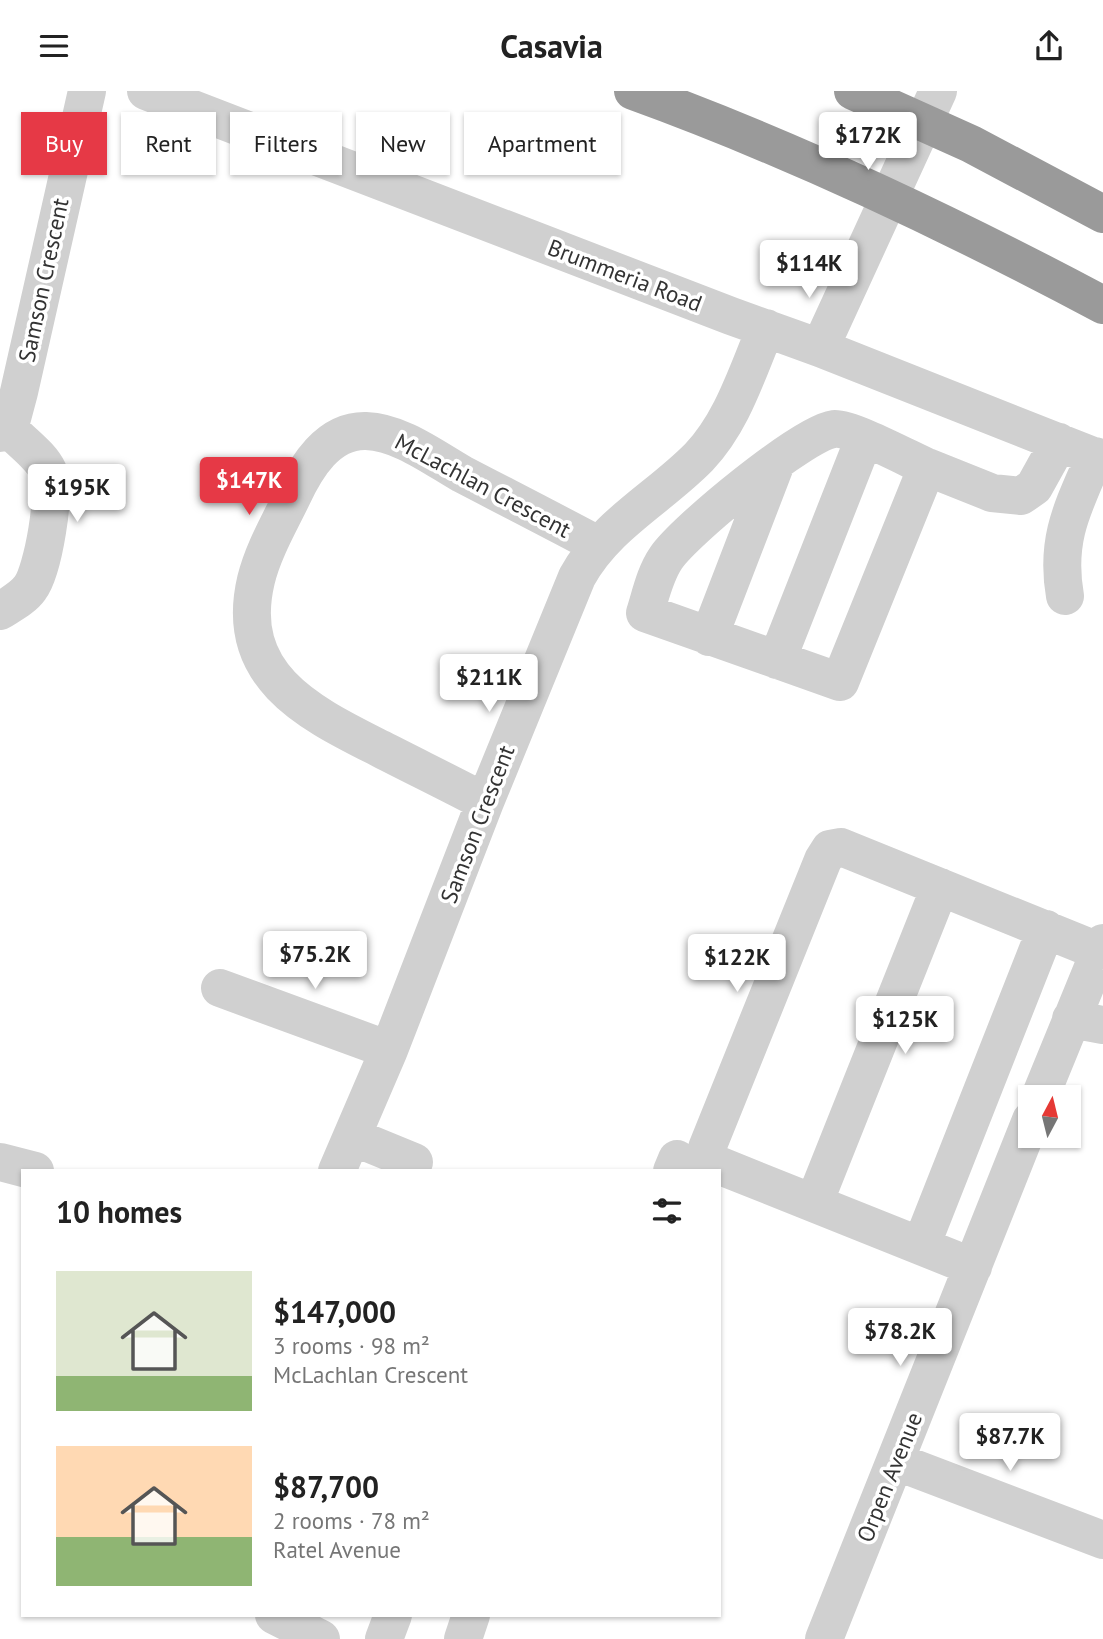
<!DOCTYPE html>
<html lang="en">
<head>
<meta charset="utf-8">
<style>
  :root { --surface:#fff; --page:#f2f2f2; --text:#222; --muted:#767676; --accent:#e63946 }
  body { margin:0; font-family:"PT Sans",sans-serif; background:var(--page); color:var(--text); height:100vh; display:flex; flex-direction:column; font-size:26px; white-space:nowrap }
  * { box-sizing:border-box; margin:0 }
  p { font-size:23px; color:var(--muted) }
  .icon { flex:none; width:38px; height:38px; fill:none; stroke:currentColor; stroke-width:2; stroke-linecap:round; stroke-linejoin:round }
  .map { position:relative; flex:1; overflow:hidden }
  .drawer { position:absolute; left:21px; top:1078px; width:700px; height:448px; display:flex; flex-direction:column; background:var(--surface); border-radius:0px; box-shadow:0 2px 5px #0004 }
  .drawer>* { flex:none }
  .banner { position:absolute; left:21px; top:21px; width:700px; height:63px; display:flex; gap:14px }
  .needle { width:46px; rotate:7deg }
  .controls { position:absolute; left:1018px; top:994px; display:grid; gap:14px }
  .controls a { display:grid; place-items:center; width:63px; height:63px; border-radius:0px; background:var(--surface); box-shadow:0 2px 5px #0004; font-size:35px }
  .price { position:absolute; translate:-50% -60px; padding:0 16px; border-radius:7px; background:#fff; color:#222; font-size:23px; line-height:46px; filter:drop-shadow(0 2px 4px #0008) }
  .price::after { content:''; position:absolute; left:50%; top:42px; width:21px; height:16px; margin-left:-10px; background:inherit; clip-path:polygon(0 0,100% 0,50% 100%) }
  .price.current { background:var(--accent); color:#fff }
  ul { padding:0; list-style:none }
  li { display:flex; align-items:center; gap:21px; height:175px; padding:0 35px }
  li span { display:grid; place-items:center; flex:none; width:196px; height:140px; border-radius:0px; color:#555 }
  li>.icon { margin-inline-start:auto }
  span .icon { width:84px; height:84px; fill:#fffc; stroke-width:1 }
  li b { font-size:30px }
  h2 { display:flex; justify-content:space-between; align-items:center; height:84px; padding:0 35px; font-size:30px }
  .chip { padding:0 24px; border-radius:0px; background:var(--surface); box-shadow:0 2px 5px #0004; font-size:24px; line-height:63px }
  .chip.current { background:var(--accent); color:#fff }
  header { display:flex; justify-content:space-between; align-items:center; height:91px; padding:0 35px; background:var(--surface); font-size:32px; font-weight:700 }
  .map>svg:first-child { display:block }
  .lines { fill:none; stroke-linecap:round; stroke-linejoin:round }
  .minor { stroke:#d0d0d0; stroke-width:38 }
  .highway { stroke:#9a9a9a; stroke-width:38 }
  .labels { text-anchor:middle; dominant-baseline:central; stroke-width:7; stroke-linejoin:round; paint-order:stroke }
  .street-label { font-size:23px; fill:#333; stroke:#fff }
</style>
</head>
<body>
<header><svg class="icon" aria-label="menu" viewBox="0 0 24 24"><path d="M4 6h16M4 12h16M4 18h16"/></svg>Casavia<svg class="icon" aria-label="share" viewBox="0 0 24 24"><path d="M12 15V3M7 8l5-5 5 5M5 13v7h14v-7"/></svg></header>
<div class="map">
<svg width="1103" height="1548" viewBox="0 0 1103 1548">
  <rect width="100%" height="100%" fill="#fff"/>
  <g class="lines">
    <!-- minor -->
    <path class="minor" d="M146 0 731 225 820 257 1103 369
      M820 257 938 0
      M0 342 11 331 19 301 87 0
      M927 376C909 368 849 336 834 338 803 342 684 440 666 467 655 483 651 503 645 522L840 591 927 376 992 402 1021 405 1034 396 1059 351
      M1065 505C1055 448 1073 416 1095 365
      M0 520C11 513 23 507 30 497 43 480 57 399 48 380 40 363 20 351 8 336
      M709 546 776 372
      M777 569 864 348
      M485 711C451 693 416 676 381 658 310 622 233 586 256 489 263 460 279 433 292 406 306 376 328 339 366 340 400 341 434 367 462 383 508 407 553 430 598 454
      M220 897 389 959
      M1071 928 1103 934
      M1040 1006 1103 852
      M353 1046 414 1071 410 1080
      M0 1071 35 1080
      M337 1080 389 959 485 711 577 486C605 434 659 407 699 366 733 330 747 281 766 237
      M672 1080 677 1068
      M814 1112 940 796
      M921 1155 1046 838
      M973 1176 718 1074 707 1068V1057L823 769 830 758 841 756 1098 860
      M895 1370 1103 1449
      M274 1524 321 1548
      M384 1548 393 1524
      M463 1548 471 1524
      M824 1548 1031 1029"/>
    <!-- highway -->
    <path class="highway" d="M633 0C796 59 951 133 1103 214
      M853 0 971 53 1103 123"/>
  </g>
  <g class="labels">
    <!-- street labels -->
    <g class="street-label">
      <text transform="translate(625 184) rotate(21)">Brummeria Road</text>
      <text transform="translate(43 189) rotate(-78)">Samson Crescent</text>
      <text transform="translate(483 394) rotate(28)">McLachlan Crescent</text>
      <text transform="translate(477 733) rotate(-69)">Samson Crescent</text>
      <text transform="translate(889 1386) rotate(-68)">Orpen Avenue</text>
    </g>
  </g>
</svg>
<div class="controls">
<a><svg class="needle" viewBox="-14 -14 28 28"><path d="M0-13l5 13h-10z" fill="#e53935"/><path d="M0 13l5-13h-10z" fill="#767676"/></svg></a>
</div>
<b class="price" style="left:868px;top:81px">$172K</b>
<b class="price" style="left:809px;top:209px">$114K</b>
<b class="price current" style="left:249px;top:426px">$147K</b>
<b class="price" style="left:77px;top:433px">$195K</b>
<b class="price" style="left:489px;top:623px">$211K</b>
<b class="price" style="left:315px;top:900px">$75.2K</b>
<b class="price" style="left:737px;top:903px">$122K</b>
<b class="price" style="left:905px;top:965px">$125K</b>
<b class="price" style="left:900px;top:1277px">$78.2K</b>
<b class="price" style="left:1010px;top:1382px">$87.7K</b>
<div class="banner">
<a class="chip current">Buy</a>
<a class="chip">Rent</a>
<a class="chip">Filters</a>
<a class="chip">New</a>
<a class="chip">Apartment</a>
</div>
<section class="drawer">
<h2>10 homes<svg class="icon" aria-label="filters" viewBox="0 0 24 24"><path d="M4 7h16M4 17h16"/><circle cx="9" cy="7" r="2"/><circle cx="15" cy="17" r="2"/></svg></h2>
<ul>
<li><span style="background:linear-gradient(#dfe7d0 75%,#8fb573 0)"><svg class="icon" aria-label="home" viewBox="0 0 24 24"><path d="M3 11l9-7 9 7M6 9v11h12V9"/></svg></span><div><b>$147,000</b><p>3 rooms · 98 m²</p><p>McLachlan Crescent</p></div></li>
<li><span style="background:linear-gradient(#ffd9b3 65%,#8fb573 0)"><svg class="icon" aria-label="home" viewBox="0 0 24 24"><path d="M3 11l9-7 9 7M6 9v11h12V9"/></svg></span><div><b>$87,700</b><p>2 rooms · 78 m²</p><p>Ratel Avenue</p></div></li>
</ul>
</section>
</div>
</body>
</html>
